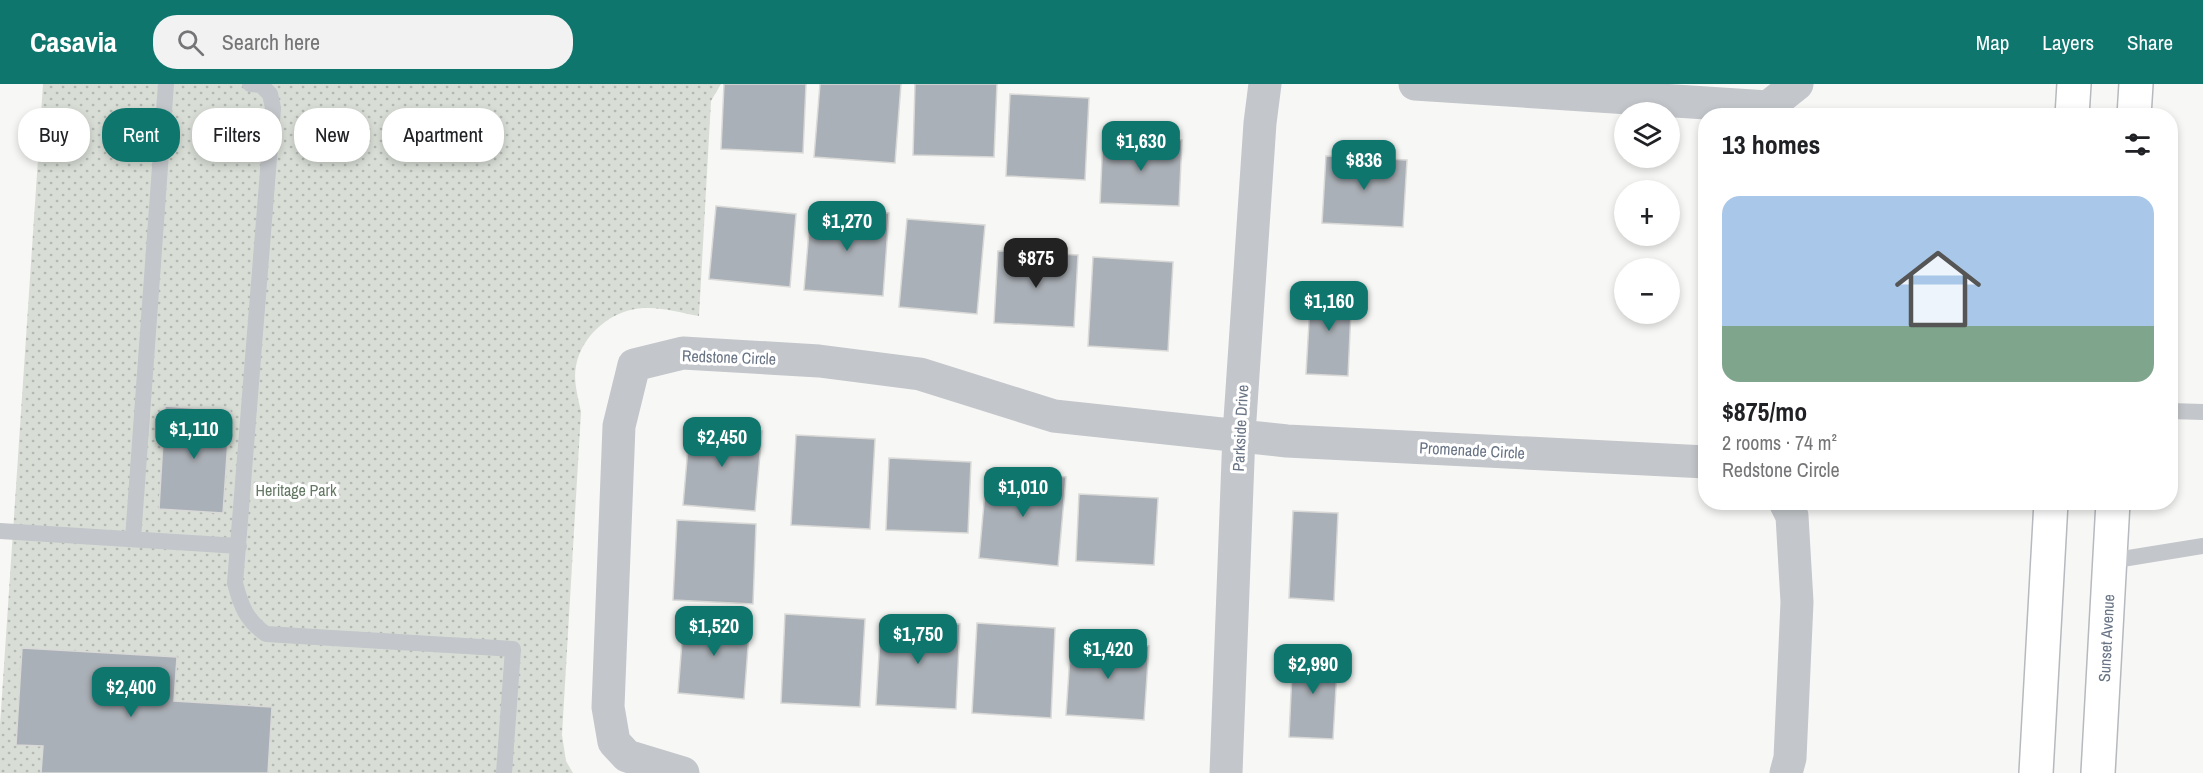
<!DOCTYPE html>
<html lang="en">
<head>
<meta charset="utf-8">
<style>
  :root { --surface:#fff; --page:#f2f2f2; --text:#202124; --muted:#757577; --accent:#0f766e }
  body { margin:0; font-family:"Archivo Narrow",sans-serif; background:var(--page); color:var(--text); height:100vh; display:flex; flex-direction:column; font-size:22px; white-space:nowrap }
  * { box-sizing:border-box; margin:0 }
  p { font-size:20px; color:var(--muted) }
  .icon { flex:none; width:33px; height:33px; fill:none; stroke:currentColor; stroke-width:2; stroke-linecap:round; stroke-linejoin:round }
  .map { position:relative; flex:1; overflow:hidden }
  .sheet { position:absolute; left:1698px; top:24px; width:480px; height:402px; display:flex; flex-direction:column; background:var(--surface); border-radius:24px; box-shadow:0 3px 9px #0003 }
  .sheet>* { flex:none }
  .top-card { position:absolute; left:18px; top:24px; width:570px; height:54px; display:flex; gap:12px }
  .fabs { position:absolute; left:1614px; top:18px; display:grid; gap:12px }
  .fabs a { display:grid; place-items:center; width:66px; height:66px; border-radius:50%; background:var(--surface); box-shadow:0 3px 9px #0003; font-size:30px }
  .price { position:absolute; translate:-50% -51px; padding:0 14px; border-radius:12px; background:var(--accent); color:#fff; font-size:20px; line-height:39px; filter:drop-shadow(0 2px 3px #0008) }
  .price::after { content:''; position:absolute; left:50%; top:36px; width:18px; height:14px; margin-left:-9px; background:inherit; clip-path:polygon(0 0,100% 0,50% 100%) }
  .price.current { background:#222; color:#fff }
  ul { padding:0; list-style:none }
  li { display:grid; align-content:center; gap:12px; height:318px; padding:0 24px }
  li span { display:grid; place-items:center; height:186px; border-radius:18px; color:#555 }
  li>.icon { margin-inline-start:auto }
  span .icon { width:108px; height:108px; fill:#fffc; stroke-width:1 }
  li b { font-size:26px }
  h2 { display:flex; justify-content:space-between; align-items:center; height:72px; padding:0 24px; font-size:26px }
  .pill { padding:0 21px; border-radius:24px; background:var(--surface); box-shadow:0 3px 9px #0003; font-size:21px; line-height:54px }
  .pill.current { background:var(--accent); color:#fff }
  header { display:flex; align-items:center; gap:36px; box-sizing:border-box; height:84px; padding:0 30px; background:var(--accent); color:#fff }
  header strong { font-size:28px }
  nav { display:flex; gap:33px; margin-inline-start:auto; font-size:21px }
  .search { width:420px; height:54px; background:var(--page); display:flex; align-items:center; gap:15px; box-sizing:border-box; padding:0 21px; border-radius:24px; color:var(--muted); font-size:22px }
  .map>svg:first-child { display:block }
  .green { fill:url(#green-dots) }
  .building { fill:#aab0b7; stroke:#d9d9d7; stroke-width:1.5 }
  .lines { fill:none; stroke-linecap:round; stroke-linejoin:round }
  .secondary-casing { stroke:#b6b9be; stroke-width:36 }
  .lane { stroke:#c3c6ca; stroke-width:16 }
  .street { stroke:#c3c6ca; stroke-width:33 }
  .secondary { stroke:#fff; stroke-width:33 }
  .labels { text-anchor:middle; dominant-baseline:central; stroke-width:6; stroke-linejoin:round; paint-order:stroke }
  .street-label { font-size:16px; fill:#687384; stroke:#fff }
  .park-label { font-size:16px; fill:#647763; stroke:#fff }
</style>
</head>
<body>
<header>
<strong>Casavia</strong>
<div class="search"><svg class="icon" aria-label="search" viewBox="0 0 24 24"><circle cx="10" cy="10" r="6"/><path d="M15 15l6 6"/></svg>Search here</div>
<nav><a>Map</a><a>Layers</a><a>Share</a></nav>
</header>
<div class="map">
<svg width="2203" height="689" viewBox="0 0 2203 689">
  <defs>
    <pattern id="green-dots" width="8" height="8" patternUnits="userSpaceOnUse" patternTransform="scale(1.5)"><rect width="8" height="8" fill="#d8ded6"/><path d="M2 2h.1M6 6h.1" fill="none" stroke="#b3b8b3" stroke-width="1.8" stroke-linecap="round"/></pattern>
  </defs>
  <rect width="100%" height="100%" fill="#f7f7f5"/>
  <!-- green -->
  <path class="green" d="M43 0H721L711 17 699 232C682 229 662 223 644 224 613 225 582 250 576 282 573 296 578 313 581 328L562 651 566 677 573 689H0V641Z"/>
  <!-- building -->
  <path class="building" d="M724 0H806L803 69 721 65Z
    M820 0H901L895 79 814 73Z
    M915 0H997L994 73 913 71Z
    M1010 10 1089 14 1085 96 1006 92Z
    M1103 53 1182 56 1179 122 1100 119Z
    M1326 72 1407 76 1403 143 1322 139Z
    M716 122 796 130 790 203 709 195Z
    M811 123 889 129 883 212 804 206Z
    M907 135 985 141 977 230 899 223Z
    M998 167 1078 171 1074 243 994 239Z
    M1093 173 1173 178 1168 267 1088 262Z
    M1311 203 1352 205 1348 292 1306 290Z
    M165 322 230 327 223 429 159 425Z
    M690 341 762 347 755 427 683 421Z
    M796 351 875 355 870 445 791 441Z
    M889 374 971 378 968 449 886 446Z
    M987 386 1066 393 1058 482 979 474Z
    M1079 410 1158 414 1154 481 1076 477Z
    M1293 427 1338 429 1334 517 1289 514Z
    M677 436 756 440 753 520 673 516Z
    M785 530 865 535 860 623 781 619Z
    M684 532 750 537 744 615 678 609Z
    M881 537 960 540 956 625 876 621Z
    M977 539 1055 544 1051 634 972 629Z
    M1071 557 1149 562 1144 636 1066 631Z
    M22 564 177 573 174 617 272 623 268 689H41L43 662 16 661Z
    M1293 567 1338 569 1333 655 1289 653Z"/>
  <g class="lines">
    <!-- secondary casing -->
    <g class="secondary-casing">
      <path id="secondary" d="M2072 32 2074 0
        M2134 32 2136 0
        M2036 689 2051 418
        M2098 689 2113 418"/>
    </g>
    <!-- lane -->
    <path class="lane" d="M250 0 261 1 270 10 273 24 235 499C241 522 246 536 266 550L513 565 504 689
      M2170 327 2203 328
      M0 447 239 462
      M133 455 166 0
      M2110 477 2203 462"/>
    <!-- street -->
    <path class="street" d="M1415 0 1768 23 1797 0
      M1785 418 1792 432 1797 518 1790 674 1786 689
      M683 689 627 672 614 658 608 623 619 342 634 281 683 269 819 277 920 290 1054 332 1287 357 1706 378
      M1226 689 1239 350 1260 39 1265 0"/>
    <!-- secondary -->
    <use href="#secondary" class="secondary"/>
  </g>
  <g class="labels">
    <!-- street labels -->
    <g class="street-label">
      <text transform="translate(729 273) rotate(2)">Redstone Circle</text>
      <text transform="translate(1240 344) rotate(-87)">Parkside Drive</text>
      <text transform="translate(1472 366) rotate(3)">Promenade Circle</text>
      <text transform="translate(2106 554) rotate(-87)">Sunset Avenue</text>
    </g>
    <!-- park labels -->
    <g class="park-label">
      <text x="296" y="406">Heritage Park</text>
    </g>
  </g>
</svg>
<div class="fabs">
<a><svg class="icon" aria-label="layers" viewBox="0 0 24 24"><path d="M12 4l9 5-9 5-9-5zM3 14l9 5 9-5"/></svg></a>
<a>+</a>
<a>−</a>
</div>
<b class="price" style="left:1141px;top:88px">$1,630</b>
<b class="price" style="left:1364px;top:107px">$836</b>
<b class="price" style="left:847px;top:168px">$1,270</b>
<b class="price current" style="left:1036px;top:205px">$875</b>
<b class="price" style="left:1329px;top:248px">$1,160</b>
<b class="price" style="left:194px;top:376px">$1,110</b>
<b class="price" style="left:722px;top:384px">$2,450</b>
<b class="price" style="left:1023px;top:434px">$1,010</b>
<b class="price" style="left:714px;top:573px">$1,520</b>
<b class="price" style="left:918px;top:581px">$1,750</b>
<b class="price" style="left:1108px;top:596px">$1,420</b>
<b class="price" style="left:1313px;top:611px">$2,990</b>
<b class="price" style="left:131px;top:634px">$2,400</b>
<div class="top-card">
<a class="pill">Buy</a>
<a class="pill current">Rent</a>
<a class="pill">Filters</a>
<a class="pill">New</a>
<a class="pill">Apartment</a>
</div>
<section class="sheet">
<h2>13 homes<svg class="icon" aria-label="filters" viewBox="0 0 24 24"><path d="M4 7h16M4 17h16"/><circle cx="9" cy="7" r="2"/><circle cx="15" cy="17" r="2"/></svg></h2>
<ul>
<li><span style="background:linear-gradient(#a9c7e8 70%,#7fa58c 0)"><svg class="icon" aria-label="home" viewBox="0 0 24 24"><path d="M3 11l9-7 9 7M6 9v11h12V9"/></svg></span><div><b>$875/mo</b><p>2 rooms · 74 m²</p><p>Redstone Circle</p></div></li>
</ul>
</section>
</div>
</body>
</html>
